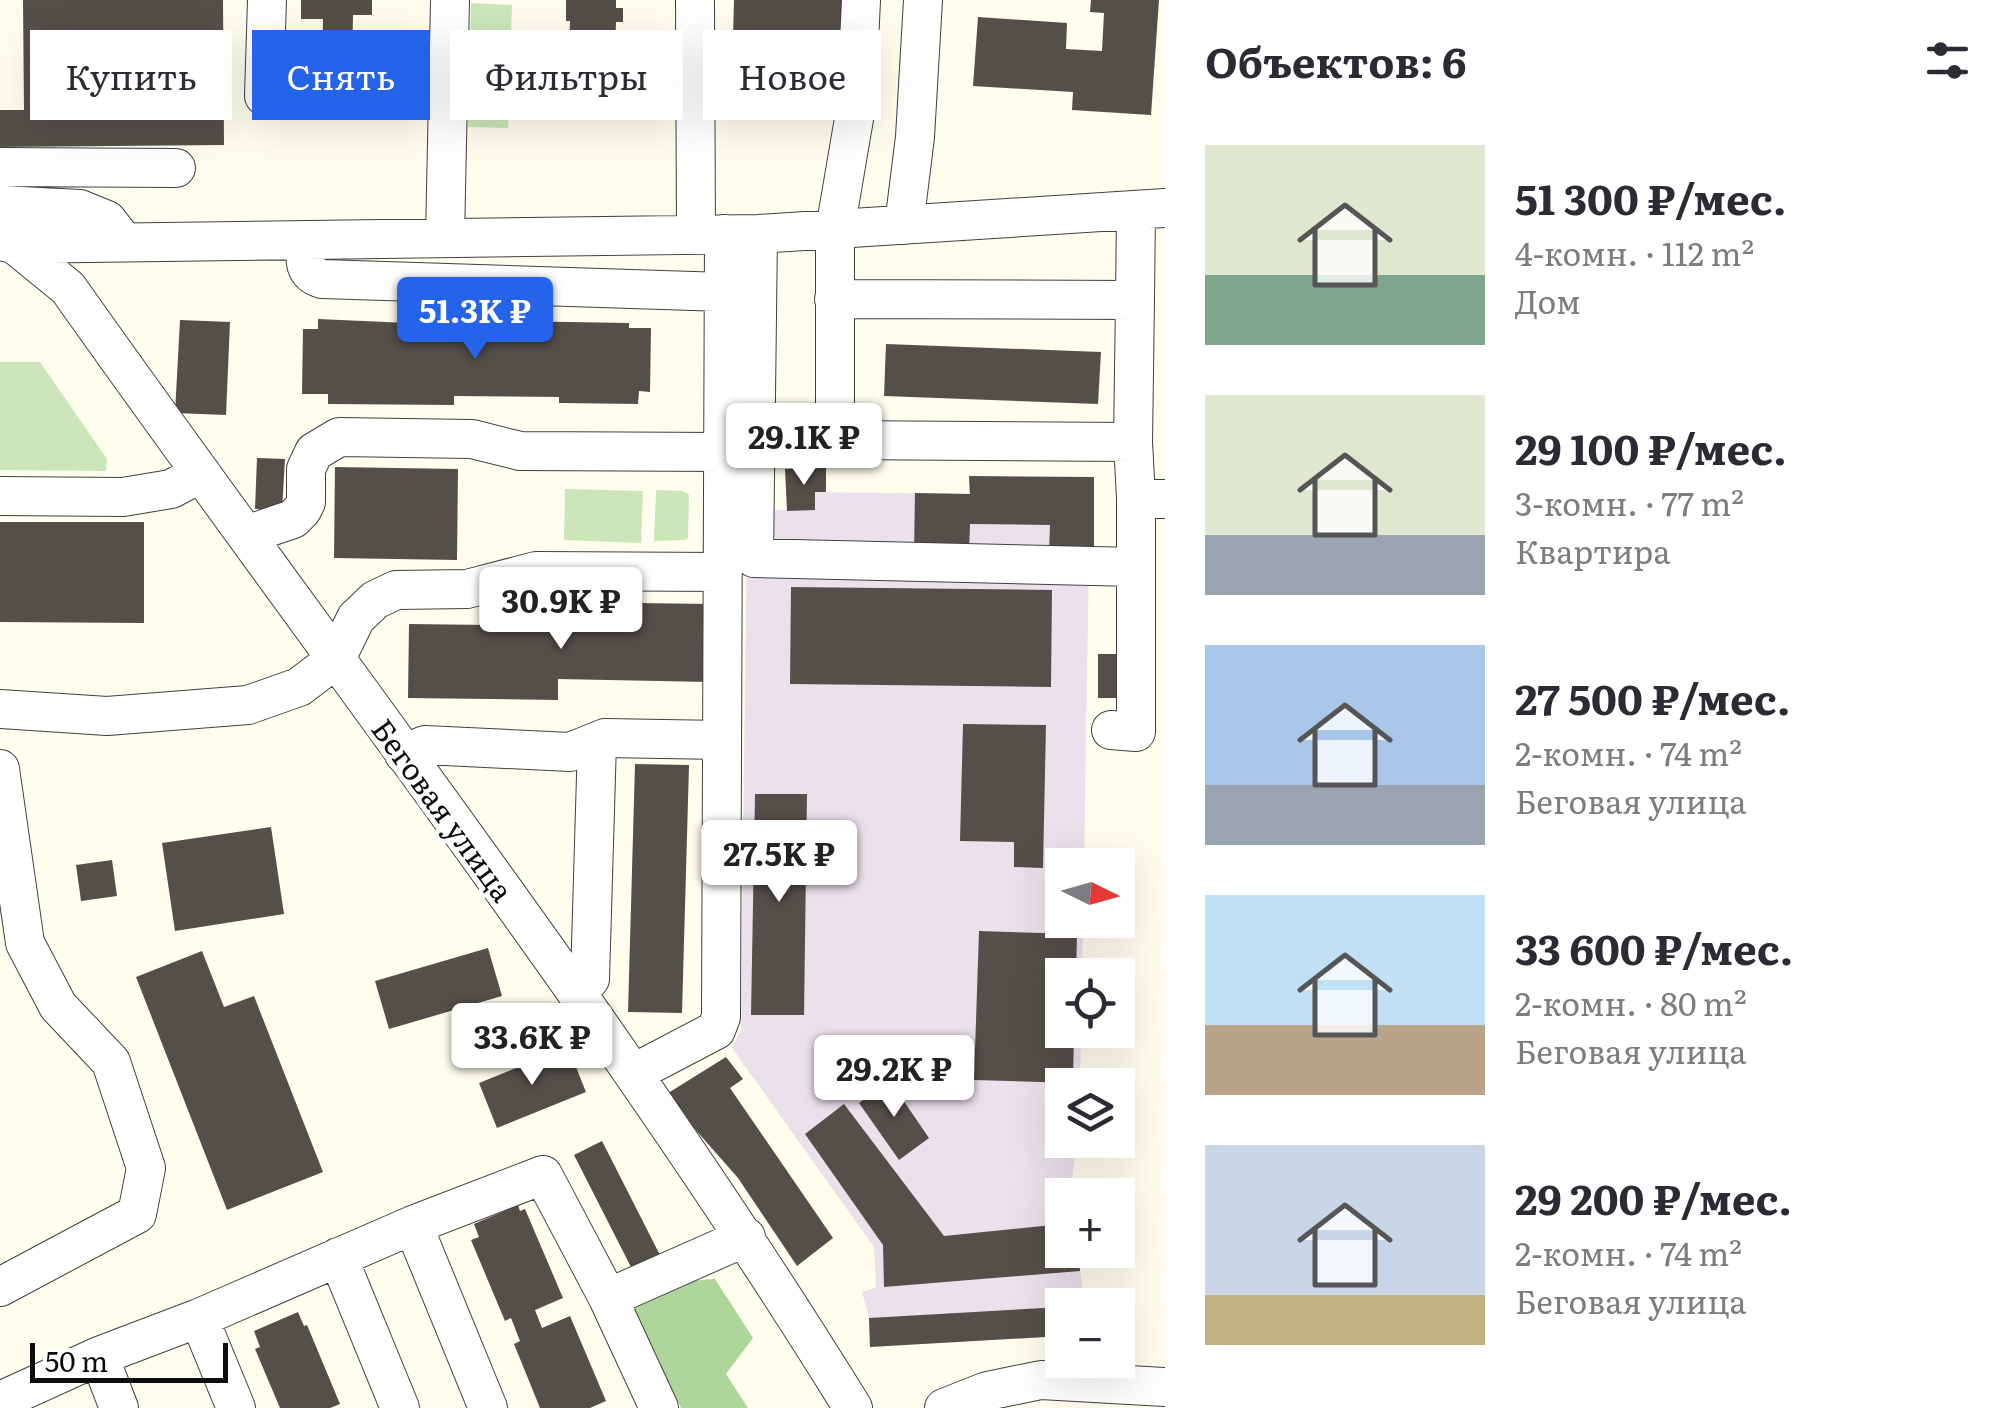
<!DOCTYPE html>
<html lang="ru">
<head>
<meta charset="utf-8">
<style>
  :root { --surface:#fff; --page:#f7f7f7; --text:#2b2b33; --muted:#7c7c81; --accent:#2563eb }
  body { margin:0; font-family:Literata,serif; background:var(--page); color:var(--text); height:100vh; display:flex; flex-direction:column; font-size:38px; white-space:nowrap }
  * { box-sizing:border-box; margin:0 }
  p { font-size:32px; color:var(--muted) }
  .icon { flex:none; width:55px; height:55px; fill:none; stroke:currentColor; stroke-width:2; stroke-linecap:round; stroke-linejoin:round }
  .map { position:relative; flex:1; overflow:hidden }
  .sheet { display:flex; flex-direction:column; background:var(--surface); width:850px }
  .sheet>* { flex:none }
  .top-card { position:absolute; left:30px; top:30px; width:950px; height:90px; display:flex; gap:20px }
  .needle { width:65px; rotate:95deg }
  .fabs { position:absolute; left:1045px; top:848px; display:grid; gap:20px }
  .fabs a { display:grid; place-items:center; width:90px; height:90px; border-radius:0px; background:var(--surface); box-shadow:0 10px 40px #0002; font-size:50px }
  .scale { position:absolute; left:30px; bottom:25px; width:198px; box-sizing:border-box; padding-left:10px; border:5px solid #0d0d0d; border-top:0; font-size:28px; line-height:35px; white-space:nowrap; color:#0d0d0d; -webkit-text-stroke:8px #fff; paint-order:stroke }
  .price { position:absolute; translate:-50% -85px; padding:0 22px; border-radius:10px; background:#fff; color:#222; font-size:32px; line-height:65px; filter:drop-shadow(0 2px 5px #0008) }
  .price::after { content:''; position:absolute; left:50%; top:60px; width:30px; height:22px; margin-left:-15px; background:inherit; clip-path:polygon(0 0,100% 0,50% 100%) }
  .price.active { background:var(--accent); color:#fff }
  ul { padding:0; list-style:none }
  li { display:flex; align-items:center; gap:30px; height:250px; padding:0 40px }
  li span { display:grid; place-items:center; flex:none; width:280px; height:200px; border-radius:0px; color:#555 }
  li>.icon { margin-inline-start:auto }
  span .icon { width:120px; height:120px; fill:#fffc; stroke-width:1 }
  li b { font-size:42px }
  h2 { display:flex; justify-content:space-between; align-items:center; height:120px; padding:0 40px; font-size:42px }
  .pill { padding:0 35px; border-radius:0px; background:var(--surface); box-shadow:0 10px 40px #0002; font-size:35px; line-height:90px }
  .pill.active { background:var(--accent); color:#fff }
  main { display:flex; flex:1; min-height:0 }
  .map>svg:first-child { display:block }
  .industrial { fill:#ebe1eb }
  .green { fill:#cce6b9 }
  .forest { fill:#aed69a }
  .building { fill:#554f4a }
  .lines { fill:none; stroke-linecap:round; stroke-linejoin:round }
  .minor-casing { stroke:#404040; stroke-width:40 }
  .minor { stroke:#fff; stroke-width:38 }
  .labels { text-anchor:middle; dominant-baseline:central; stroke-width:10; stroke-linejoin:round; paint-order:stroke }
  .street-label { font-size:30px; fill:#0d0d0d; stroke:#fff }
</style>
</head>
<body>
<main>
<div class="map">
<svg width="1165" height="1408" viewBox="0 0 1165 1408">
  <rect width="100%" height="100%" fill="#fefdee"/>
  <!-- industrial -->
  <path class="industrial" d="M969 476 1094 477V554L1089 555 1084 865H1062V920H1083L1082 975H1062V1030H1081L1080 1085H1062V1140H1076L1071 1195H1062V1250H1078L1084 1305H1062V1336L870 1347 869 1318 862 1292 876 1287 874 1247 732 1048 741 1029 747 510H814L815 492 969 494Z"/>
  <!-- green -->
  <path class="green" d="M471 3 512 5 508 128 468 127Z
    M0 362H40L107 459 106 471 0 470Z
    M565 489 643 491 641 543 564 540Z
    M656 490 683 491 689 495 688 538 685 540 654 541Z"/>
  <!-- forest -->
  <path class="forest" d="M715 1279 753 1338 726 1374 748 1408H681L630 1303 686 1281Z"/>
  <!-- building -->
  <path class="building" d="M23 0H223L224 145 0 147V110H24Z
    M301 0H372V15H353L352 70 322 69 323 19H301Z
    M566 0H616V8H623V22H616L615 50H619V63L664 65 662 111 567 106 570 21H566Z
    M734 0H851L849 79 732 76Z
    M1091 0H1159L1151 115 1072 110 1073 92 973 86 978 17 1067 23 1066 49 1102 51 1104 13 1090 12Z
    M318 319 476 326H501V321L629 323V328H651L650 392 639 391 638 404 559 403V397L454 396V405L328 404V394H302L303 329H318Z
    M180 320 230 322 226 415 175 413Z
    M886 344 1101 352 1098 404 884 396Z
    M257 458 285 459 282 510 255 509Z
    M335 467 458 469 457 560 334 558Z
    M826 468V492H815V510L787 511 785 469Z
    M969 476 1094 477V554H1049L1050 525 970 524 969 553 914 552 915 493 970 494Z
    M0 522H144V623L0 622Z
    M791 587 1052 590 1051 687 790 684Z
    M563 602 711 604 709 682 558 679V700L408 698 409 624 562 626Z
    M1098 654H1127V698H1098Z
    M963 724 1046 725 1043 868 1014 867V842L960 841Z
    M635 764 689 765 682 1013 628 1012Z
    M755 794H807L804 1015H751Z
    M271 827 284 914 175 931 162 843Z
    M112 860 117 896 81 901 76 865Z
    M979 931 1077 934 1076 975H1062V1030H1074L1073 1083 974 1080Z
    M488 948 502 996 389 1029 375 981Z
    M202 951 224 1007 254 996 323 1172 227 1210 136 977Z
    M568 1047 586 1092 497 1128 479 1083Z
    M726 1057 743 1079 730 1088 833 1238 797 1266 738 1178 665 1095Z
    M890 1081 929 1138 899 1160 859 1103Z
    M844 1104 944 1236 1062 1224V1250H1078L1080 1271 884 1287 883 1245 805 1134Z
    M602 1141 662 1259 634 1273 574 1155Z
    M518 1205 520 1211 525 1209 563 1298 535 1310 542 1328 570 1316 606 1401 590 1408H540L514 1344 520 1341 511 1318 505 1321 471 1240 479 1237 474 1224Z
    M1062 1307V1336L870 1347 869 1318Z
    M298 1312 304 1326 307 1325 340 1404 330 1408H280L255 1349 260 1347 254 1331Z"/>
  <g class="lines">
    <!-- minor casing -->
    <g class="minor-casing">
      <path id="minor" d="M695 0 696 235
        M861 0 856 107 835 230V440L1133 442 1136 498 1165 499
        M264 96 267 0
        M0 167 176 168
        M0 205 80 209 107 220 124 242
        M904 225 915 137 923 0
        M758 234 754 558 1136 567
        M445 238 450 0
        M306 240C305 258 302 273 322 279L724 292
        M0 241 14 244 68 288C331 660 613 1020 853 1408
        M14 244 758 234 1165 208
        M834 299 1135 300 1133 442
        M1135 300 1136 210
        M0 496 123 497 171 489 201 473
        M246 535 293 519 302 510 306 502V469L314 452 339 437 472 439 520 451 724 452
        M0 709 107 716 248 705 299 687 336 659 356 618 375 600 396 590 467 589 536 571 723 572
        M1111 730 1136 732V498
        M404 754 425 745 570 752 605 738 722 740
        M0 769 25 943 58 1006 111 1062 146 1168 137 1214 0 1287
        M577 993 590 979 597 742
        M634 1073 716 1030 721 1017 724 234
        M413 1225 543 1175 608 1298 659 1408
        M338 1257 400 1408
        M608 1298 746 1237
        M199 1318 413 1225 488 1408
        M0 1401 99 1356
        M119 1408 99 1356 199 1318 236 1408
        M944 1408 987 1391 1041 1380 1165 1387"/>
    </g>
    <!-- minor -->
    <use href="#minor" class="minor"/>
  </g>
  <g class="labels">
    <!-- street labels -->
    <g class="street-label">
      <text transform="translate(444 809) rotate(54)">Беговая улица</text>
    </g>
  </g>
</svg>
<div class="fabs">
<a><svg class="needle" viewBox="-14 -14 28 28"><path d="M0-13l5 13h-10z" fill="#e53935"/><path d="M0 13l5-13h-10z" fill="#7c7c81"/></svg></a>
<a><svg class="icon" aria-label="locate" viewBox="0 0 24 24"><circle cx="12" cy="12" r="6"/><path d="M12 2v4M12 18v4M2 12h4M18 12h4"/></svg></a>
<a><svg class="icon" aria-label="layers" viewBox="0 0 24 24"><path d="M12 4l9 5-9 5-9-5zM3 14l9 5 9-5"/></svg></a>
<a>+</a>
<a>−</a>
</div>
<div class="scale">50 m</div>
<b class="price active" style="left:475px;top:362px">51.3K ₽</b>
<b class="price" style="left:804px;top:488px">29.1K ₽</b>
<b class="price" style="left:561px;top:652px">30.9K ₽</b>
<b class="price" style="left:779px;top:905px">27.5K ₽</b>
<b class="price" style="left:532px;top:1088px">33.6K ₽</b>
<b class="price" style="left:894px;top:1120px">29.2K ₽</b>
<div class="top-card">
<a class="pill">Купить</a>
<a class="pill active">Снять</a>
<a class="pill">Фильтры</a>
<a class="pill">Новое</a>
</div>
</div>
<section class="sheet">
<h2>Объектов: 6<svg class="icon" aria-label="filters" viewBox="0 0 24 24"><path d="M4 7h16M4 17h16"/><circle cx="9" cy="7" r="2"/><circle cx="15" cy="17" r="2"/></svg></h2>
<ul>
<li><span style="background:linear-gradient(#dfe7d0 65%,#7fa58c 0)"><svg class="icon" aria-label="home" viewBox="0 0 24 24"><path d="M3 11l9-7 9 7M6 9v11h12V9"/></svg></span><div><b>51 300 ₽/мес.</b><p>4-комн. · 112 m²</p><p>Дом</p></div></li>
<li><span style="background:linear-gradient(#dfe7d0 70%,#9aa5b1 0)"><svg class="icon" aria-label="home" viewBox="0 0 24 24"><path d="M3 11l9-7 9 7M6 9v11h12V9"/></svg></span><div><b>29 100 ₽/мес.</b><p>3-комн. · 77 m²</p><p>Квартира</p></div></li>
<li><span style="background:linear-gradient(#a9c7e8 70%,#9aa5b1 0)"><svg class="icon" aria-label="home" viewBox="0 0 24 24"><path d="M3 11l9-7 9 7M6 9v11h12V9"/></svg></span><div><b>27 500 ₽/мес.</b><p>2-комн. · 74 m²</p><p>Беговая улица</p></div></li>
<li><span style="background:linear-gradient(#bfe0f5 65%,#b9a48a 0)"><svg class="icon" aria-label="home" viewBox="0 0 24 24"><path d="M3 11l9-7 9 7M6 9v11h12V9"/></svg></span><div><b>33 600 ₽/мес.</b><p>2-комн. · 80 m²</p><p>Беговая улица</p></div></li>
<li><span style="background:linear-gradient(#c9d6e8 75%,#c2b280 0)"><svg class="icon" aria-label="home" viewBox="0 0 24 24"><path d="M3 11l9-7 9 7M6 9v11h12V9"/></svg></span><div><b>29 200 ₽/мес.</b><p>2-комн. · 74 m²</p><p>Беговая улица</p></div></li>
</ul>
</section>
</main>
</body>
</html>
